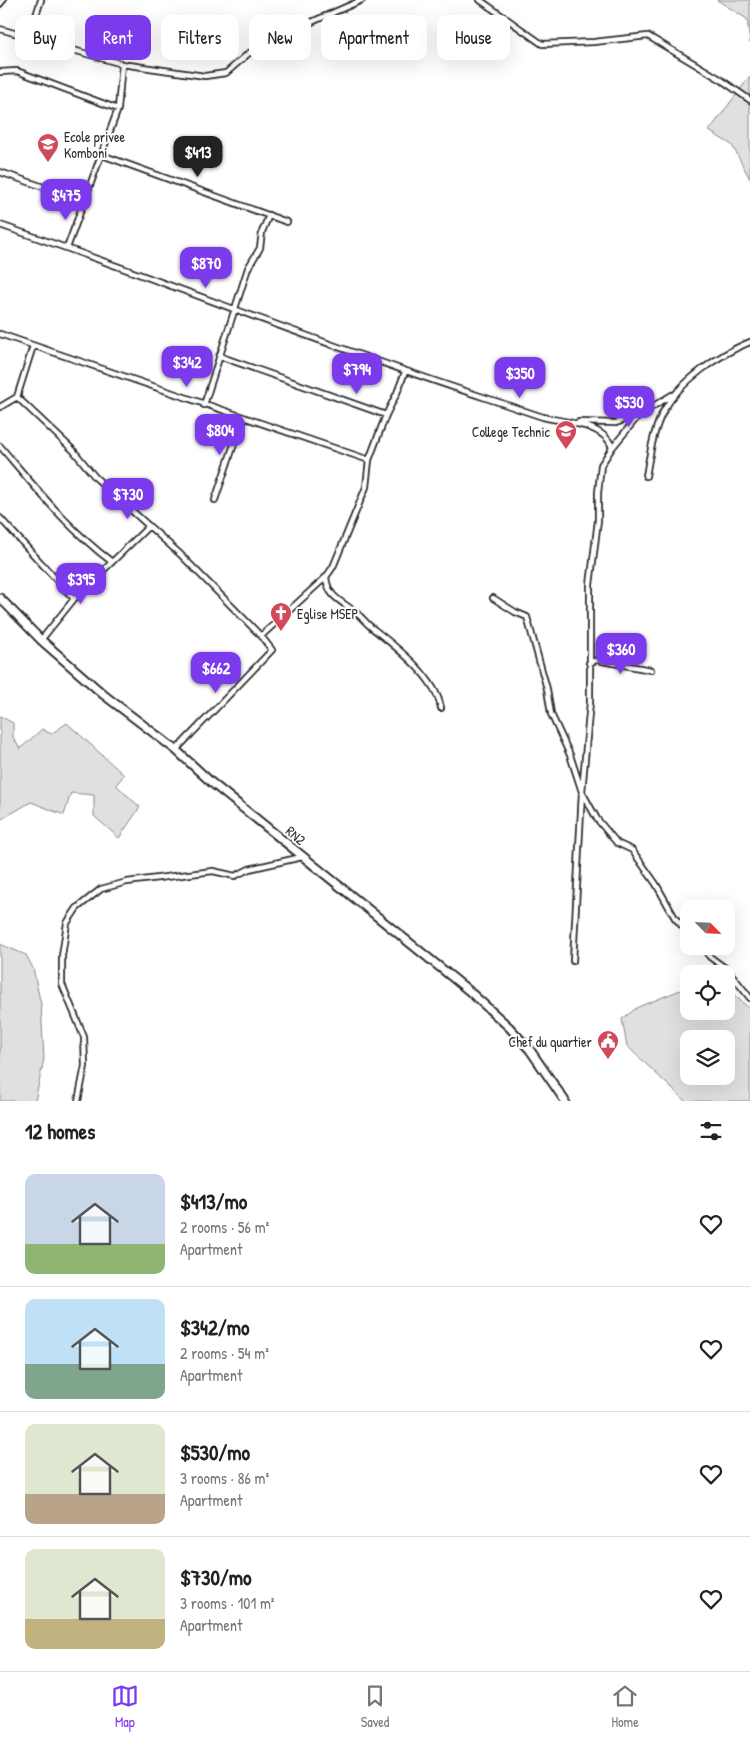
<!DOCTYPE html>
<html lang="en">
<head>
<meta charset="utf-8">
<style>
  :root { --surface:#fff; --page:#f2f2f2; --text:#222; --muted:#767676; --line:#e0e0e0; --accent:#7c3aed }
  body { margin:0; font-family:"Patrick Hand",sans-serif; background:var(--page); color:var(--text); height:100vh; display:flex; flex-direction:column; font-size:19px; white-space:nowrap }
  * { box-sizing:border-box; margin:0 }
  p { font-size:16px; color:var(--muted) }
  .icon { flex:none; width:28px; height:28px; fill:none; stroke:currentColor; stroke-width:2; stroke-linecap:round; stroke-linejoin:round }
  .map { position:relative; height:1101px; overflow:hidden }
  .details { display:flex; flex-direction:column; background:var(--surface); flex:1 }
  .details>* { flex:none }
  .top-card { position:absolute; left:15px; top:15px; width:720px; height:45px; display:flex; gap:10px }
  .needle { width:32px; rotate:114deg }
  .tools { position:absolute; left:680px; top:900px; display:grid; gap:10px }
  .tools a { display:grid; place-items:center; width:55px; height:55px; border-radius:10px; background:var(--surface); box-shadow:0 5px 20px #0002; font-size:25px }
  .price { position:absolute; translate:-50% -42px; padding:0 11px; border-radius:10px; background:var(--accent); color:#fff; font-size:16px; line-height:32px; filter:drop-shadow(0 1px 2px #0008) }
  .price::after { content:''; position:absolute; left:50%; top:30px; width:15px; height:11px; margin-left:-8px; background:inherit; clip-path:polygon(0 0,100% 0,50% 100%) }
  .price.on { background:#222; color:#fff }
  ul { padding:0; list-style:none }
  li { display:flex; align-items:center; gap:15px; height:125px; padding:0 25px }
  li+li { border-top:1px solid var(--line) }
  li span { display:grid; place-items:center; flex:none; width:140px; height:100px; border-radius:10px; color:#555 }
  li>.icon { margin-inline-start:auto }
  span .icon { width:60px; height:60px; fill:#fffc; stroke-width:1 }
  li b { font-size:21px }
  h2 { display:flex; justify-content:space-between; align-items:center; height:60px; padding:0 25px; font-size:21px }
  .pill { padding:0 18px; border-radius:10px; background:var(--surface); box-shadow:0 5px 20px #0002; font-size:18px; line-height:45px }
  .pill.on { background:var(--accent); color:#fff }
  .menu { display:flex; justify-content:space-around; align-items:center; height:70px; border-top:1px solid var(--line); background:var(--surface); font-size:14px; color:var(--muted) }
  .menu a { display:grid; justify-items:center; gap:2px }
  .menu .on { color:var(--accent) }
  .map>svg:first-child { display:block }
  .green { fill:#e0e0e0; stroke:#868686; fill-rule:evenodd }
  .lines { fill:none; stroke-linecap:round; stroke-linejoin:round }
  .street-casing { stroke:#2b2b2b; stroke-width:8 }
  .primary-casing { stroke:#2b2b2b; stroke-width:11 }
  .street { stroke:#fff; stroke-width:4.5 }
  .primary { stroke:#fff; stroke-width:7 }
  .labels { text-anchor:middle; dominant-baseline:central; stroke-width:4; stroke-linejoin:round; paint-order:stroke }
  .poi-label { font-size:14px; fill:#2b2b2b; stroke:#fff; text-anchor:start }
  .street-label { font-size:14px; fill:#2b2b2b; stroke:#fff }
</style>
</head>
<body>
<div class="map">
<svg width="750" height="1101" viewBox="0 0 750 1101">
  <rect width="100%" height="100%" fill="#fff"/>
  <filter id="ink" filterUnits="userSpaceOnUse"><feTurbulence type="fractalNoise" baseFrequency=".02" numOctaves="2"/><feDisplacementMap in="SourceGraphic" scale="10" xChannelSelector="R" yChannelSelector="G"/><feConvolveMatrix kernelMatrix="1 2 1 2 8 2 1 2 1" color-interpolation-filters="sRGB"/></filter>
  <g filter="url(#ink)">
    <!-- green -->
    <path class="green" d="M717 0H750V43L747 19Z
      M750 76V179L732 145 709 131Z
      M0 716 13 723V737L20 749 42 729 51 734 67 723 124 775 116 785 140 807 119 838 94 816V795L71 793 64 815 31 802 0 820Z
      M0 944 26 955 33 968 41 1005 44 1059 35 1101H0Z
      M683 989 689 990V1011H726V992L734 995 750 1009V1101H685L627 1046 622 1019 638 1007ZM689 1039H726V1076H689Z"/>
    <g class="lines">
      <!-- street casing -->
      <g class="street-casing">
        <path id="street" d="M480 0 542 44 594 42 648 36 720 79 750 100
          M0 4 3 0
          M0 29 122 64 205 76 226 73 249 53 291 31 362 0
          M29 37 41 0
          M0 72 17 71 118 109
          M102 155 287 222
          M0 172 84 201
          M0 225C163 280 322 345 486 398 505 404 524 411 543 417 563 422 606 424 612 448
          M67 248 118 109 122 64
          M0 334 369 460
          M219 356 386 415
          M17 397 73 450 95 477 120 500 180 554 261 636 272 650 176 750
          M204 405 248 268 260 248 262 232 269 215
          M0 407 17 397 33 346
          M579 422 616 423 640 414 672 395
          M0 446C35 487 69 530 112 562
          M646 476C650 454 653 430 664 410 680 381 720 354 750 342
          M215 500 243 418
          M0 518 74 599
          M326 577C328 597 340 600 354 611 361 616 365 622 371 627 395 646 436 677 441 708
          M493 598 515 612 527 617 547 689 551 714 570 755 582 792 597 819 617 843 632 850 656 884 675 918 683 927 689 930
          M261 636 326 577 333 567 366 487 369 460 386 415 397 393 405 372
          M41 640 74 599 149 526
          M589 663 597 660 651 670
          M701 946 710 957 728 970 750 998
          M573 961 582 792 590 702V585L598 520V493L601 465 612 448 640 414
          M78 1101 85 1066 84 1037 62 984V956L67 923 77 908 101 889 127 882 213 871 235 876 249 869 302 857"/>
      </g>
      <!-- primary casing -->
      <g class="primary-casing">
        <path id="primary" d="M0 598 41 640 104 695 176 750 212 783 468 990 509 1027 530 1050 565 1101"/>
      </g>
      <!-- street -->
      <use href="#street" class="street"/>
      <!-- primary -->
      <use href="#primary" class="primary"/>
    </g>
  </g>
  <!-- icons -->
  <defs>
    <g id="school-pin" transform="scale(1.125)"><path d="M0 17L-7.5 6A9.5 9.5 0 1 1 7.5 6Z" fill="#d1495b" stroke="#fff"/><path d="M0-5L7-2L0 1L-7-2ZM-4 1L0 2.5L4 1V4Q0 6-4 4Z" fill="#fff"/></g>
    <g id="university-pin" transform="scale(1.125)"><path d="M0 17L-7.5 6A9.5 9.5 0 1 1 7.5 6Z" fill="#d1495b" stroke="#fff"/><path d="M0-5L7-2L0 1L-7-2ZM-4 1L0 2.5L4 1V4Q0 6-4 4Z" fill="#fff"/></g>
    <g id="church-pin" transform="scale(1.125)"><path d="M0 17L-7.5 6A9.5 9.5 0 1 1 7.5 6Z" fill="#d1495b" stroke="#fff"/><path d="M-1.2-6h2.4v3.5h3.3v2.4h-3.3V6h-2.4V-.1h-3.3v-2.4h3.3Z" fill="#fff"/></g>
    <g id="civic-pin" transform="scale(1.125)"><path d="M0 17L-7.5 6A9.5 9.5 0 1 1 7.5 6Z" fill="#d1495b" stroke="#fff"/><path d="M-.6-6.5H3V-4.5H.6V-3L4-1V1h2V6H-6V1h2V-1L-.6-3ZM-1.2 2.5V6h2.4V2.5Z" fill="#fff"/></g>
  </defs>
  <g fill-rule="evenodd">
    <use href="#school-pin" x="48" y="144"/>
    <use href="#university-pin" x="566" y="431"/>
    <use href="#church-pin" x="281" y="613"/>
    <use href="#civic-pin" x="608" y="1041"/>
  </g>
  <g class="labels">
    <!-- poi labels -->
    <g class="poi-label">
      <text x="64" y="136">Ecole privee<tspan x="64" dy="16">Komboni</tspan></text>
      <text x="550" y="431" text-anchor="end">College Technic</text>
      <text x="297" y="613">Eglise MSEP</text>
      <text x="592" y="1041" text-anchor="end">Chef du quartier</text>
    </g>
    <!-- street labels -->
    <g class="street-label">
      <text transform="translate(296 835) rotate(41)">RN2</text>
    </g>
  </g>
</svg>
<div class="tools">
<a><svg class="needle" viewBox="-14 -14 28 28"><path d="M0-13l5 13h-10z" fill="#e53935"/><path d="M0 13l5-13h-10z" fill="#767676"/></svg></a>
<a><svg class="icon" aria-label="locate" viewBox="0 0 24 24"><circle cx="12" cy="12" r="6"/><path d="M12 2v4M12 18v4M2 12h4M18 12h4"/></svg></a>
<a><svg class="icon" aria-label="layers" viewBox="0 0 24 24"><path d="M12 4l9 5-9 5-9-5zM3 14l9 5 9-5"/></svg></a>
</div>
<b class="price on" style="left:198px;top:178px">$413</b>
<b class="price" style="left:66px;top:221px">$475</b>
<b class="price" style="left:206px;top:289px">$870</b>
<b class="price" style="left:187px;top:388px">$342</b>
<b class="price" style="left:357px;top:395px">$794</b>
<b class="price" style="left:520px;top:399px">$350</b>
<b class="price" style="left:629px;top:428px">$530</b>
<b class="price" style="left:220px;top:456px">$804</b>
<b class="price" style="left:128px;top:520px">$730</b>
<b class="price" style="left:81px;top:605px">$395</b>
<b class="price" style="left:621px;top:675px">$360</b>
<b class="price" style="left:216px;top:694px">$662</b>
<div class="top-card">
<a class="pill">Buy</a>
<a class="pill on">Rent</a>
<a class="pill">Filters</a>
<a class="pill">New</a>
<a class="pill">Apartment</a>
<a class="pill">House</a>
</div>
</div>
<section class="details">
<h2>12 homes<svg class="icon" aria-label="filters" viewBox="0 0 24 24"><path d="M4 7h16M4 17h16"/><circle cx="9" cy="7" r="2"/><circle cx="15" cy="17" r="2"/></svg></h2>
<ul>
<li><span style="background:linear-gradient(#c9d6e8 70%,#8fb573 0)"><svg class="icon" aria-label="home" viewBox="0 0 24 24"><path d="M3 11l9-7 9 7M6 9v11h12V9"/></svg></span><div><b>$413/mo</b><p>2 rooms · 56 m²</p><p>Apartment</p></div><svg class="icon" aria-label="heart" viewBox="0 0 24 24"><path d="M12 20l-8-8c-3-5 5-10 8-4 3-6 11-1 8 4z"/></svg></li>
<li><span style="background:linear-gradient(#bfe0f5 65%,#7fa58c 0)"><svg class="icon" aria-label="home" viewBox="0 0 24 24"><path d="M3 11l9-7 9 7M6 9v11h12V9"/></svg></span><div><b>$342/mo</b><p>2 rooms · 54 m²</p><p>Apartment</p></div><svg class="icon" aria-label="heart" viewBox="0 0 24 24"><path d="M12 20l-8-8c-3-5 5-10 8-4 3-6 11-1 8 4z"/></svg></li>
<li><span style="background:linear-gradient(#dfe7d0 70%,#b9a48a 0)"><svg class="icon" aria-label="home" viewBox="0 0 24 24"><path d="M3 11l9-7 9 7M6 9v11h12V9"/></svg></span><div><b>$530/mo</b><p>3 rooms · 86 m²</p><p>Apartment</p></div><svg class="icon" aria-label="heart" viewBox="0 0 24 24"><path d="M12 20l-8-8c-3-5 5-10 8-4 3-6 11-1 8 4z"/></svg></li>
<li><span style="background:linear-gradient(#dfe7d0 70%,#c2b280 0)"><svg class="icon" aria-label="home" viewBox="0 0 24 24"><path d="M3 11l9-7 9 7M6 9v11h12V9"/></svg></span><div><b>$730/mo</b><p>3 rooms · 101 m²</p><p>Apartment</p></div><svg class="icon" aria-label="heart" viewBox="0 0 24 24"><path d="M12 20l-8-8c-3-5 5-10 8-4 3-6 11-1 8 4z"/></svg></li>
</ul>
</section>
<nav class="menu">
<a class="on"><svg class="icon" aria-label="map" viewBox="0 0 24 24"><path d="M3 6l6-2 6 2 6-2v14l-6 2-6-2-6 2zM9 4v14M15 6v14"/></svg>Map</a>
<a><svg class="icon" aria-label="saved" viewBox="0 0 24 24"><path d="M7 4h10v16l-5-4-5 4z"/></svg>Saved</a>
<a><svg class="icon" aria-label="home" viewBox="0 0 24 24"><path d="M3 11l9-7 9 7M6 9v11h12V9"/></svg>Home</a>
</nav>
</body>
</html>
